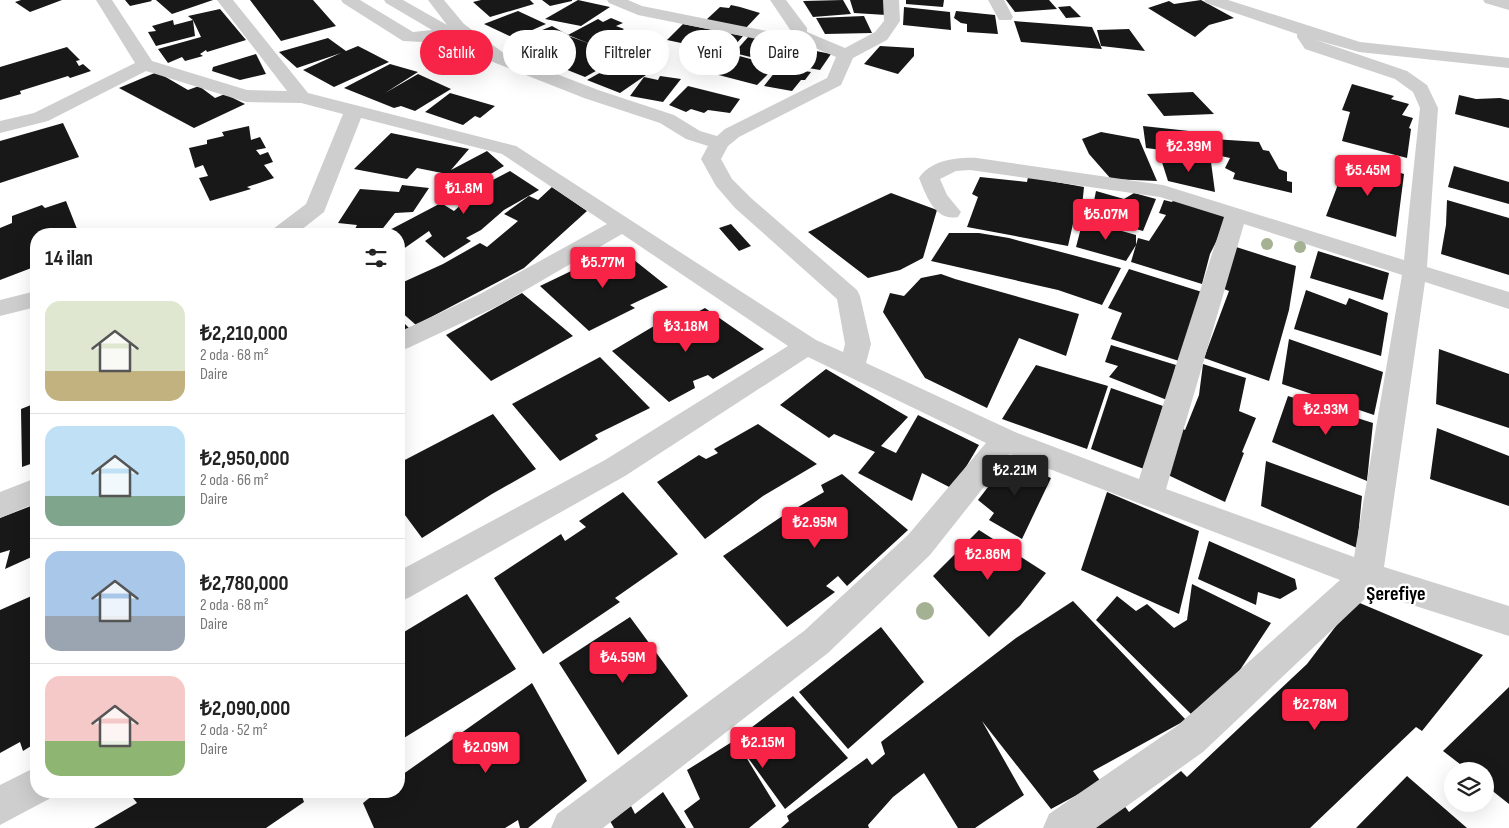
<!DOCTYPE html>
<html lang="tr">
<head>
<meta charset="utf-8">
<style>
  :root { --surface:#fff; --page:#f6f6f6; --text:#222; --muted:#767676; --line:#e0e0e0; --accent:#f72448 }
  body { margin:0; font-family:"Sofia Sans Condensed",sans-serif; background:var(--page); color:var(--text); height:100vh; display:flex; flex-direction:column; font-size:19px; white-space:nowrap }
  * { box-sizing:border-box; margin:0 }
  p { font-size:16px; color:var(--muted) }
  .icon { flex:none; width:28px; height:28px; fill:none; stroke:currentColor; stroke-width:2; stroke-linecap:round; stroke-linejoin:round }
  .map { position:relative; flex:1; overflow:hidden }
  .drawer { position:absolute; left:30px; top:228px; width:375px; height:570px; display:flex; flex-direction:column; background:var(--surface); border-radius:20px; box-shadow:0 5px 20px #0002 }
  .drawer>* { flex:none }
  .hud { position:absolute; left:420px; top:30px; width:475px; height:45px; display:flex; gap:10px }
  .fabs { position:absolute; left:1444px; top:762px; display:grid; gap:10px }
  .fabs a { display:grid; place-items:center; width:50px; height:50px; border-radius:50%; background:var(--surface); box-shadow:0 5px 20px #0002; font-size:25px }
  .price { position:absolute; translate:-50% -42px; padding:0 11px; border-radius:5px; background:var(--accent); color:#fff; font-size:16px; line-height:32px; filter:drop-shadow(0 1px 2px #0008) }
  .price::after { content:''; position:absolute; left:50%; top:30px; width:15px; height:11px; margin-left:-8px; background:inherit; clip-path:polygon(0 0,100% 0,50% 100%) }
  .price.active { background:#222; color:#fff }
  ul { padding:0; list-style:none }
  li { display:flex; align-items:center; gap:15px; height:125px; padding:0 15px }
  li+li { border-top:1px solid var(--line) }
  li span { display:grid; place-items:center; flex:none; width:140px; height:100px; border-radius:15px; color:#555 }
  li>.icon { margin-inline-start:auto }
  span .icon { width:60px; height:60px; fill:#fffc; stroke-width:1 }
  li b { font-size:21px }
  h2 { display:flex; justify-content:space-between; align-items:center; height:60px; padding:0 15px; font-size:21px }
  .chip { padding:0 18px; border-radius:22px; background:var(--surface); box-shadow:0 5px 20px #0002; font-size:18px; line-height:45px }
  .chip.active { background:var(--accent); color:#fff }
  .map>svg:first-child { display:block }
  .building { fill:#181818 }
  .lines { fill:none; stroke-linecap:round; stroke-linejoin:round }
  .minor { fill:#cecece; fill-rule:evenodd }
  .tree { fill:#a4b192 }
  .labels { text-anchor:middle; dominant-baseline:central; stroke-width:5; stroke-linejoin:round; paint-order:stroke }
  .district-label { font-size:20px; font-weight:bold; fill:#000; stroke:#fff }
</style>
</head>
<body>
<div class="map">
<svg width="1509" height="828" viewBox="0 0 1509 828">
  <rect width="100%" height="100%" fill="#fff"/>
  <!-- building -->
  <path class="building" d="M21 0H62L30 12 15 2Z
    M125 0H151L152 1 130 6Z
    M156 0H213L172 14Z
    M250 0H313L336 26 281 41Z
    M481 0H530L534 4 490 17 473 2Z
    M542 0H572V1L550 6Z
    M578 0 610 7 581 26 545 19Z
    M843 0 851 14 813 17 803 1Z
    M850 0H886V15L854 13Z
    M906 0H944L943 7 906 4Z
    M1006 0H1049L1057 9 1015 12Z
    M1201 0 1234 18 1209 25 1195 37 1148 8 1169 1 1174 4Z
    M731 5 740 7 760 13 745 29 706 20 720 7 729 8Z
    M1070 6 1081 17 1066 18 1058 7Z
    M904 7 950 12 951 30 903 25Z
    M220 9 246 40 207 52 206 50 200 54 203 56 185 61 182 57 168 63 158 49 201 37 193 20 188 16Z
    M518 11 546 24 514 38 484 24Z
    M956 11 995 15 998 34 967 32V24L961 23 954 18Z
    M864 16 872 33 825 34 816 18Z
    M611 18 623 23 616 26 624 29 598 47 568 35 598 19 603 22Z
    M173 20 174 25 193 20 195 36 156 46 148 32 156 31 152 26Z
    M1014 21 1092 27 1102 49 1021 42Z
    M683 24 743 36 728 53 667 40Z
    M552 26 568 35H566L623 56 585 77 560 67 573 59 557 67 532 53 518 40Z
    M1129 29 1145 51 1101 46 1097 30Z
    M626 30 653 40 628 55 601 47Z
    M749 36 790 45 775 63 734 53Z
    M328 38 346 51 358 46 389 62 334 87 303 70 341 53 297 68 279 52Z
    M791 46 831 54 820 70 779 63Z
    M880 46 914 48V56L898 74 864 64Z
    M67 47 80 60 76 61 79 66 83 64 91 71 70 78 68 76 20 91 21 94 0 100V67Z
    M637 52 656 56 641 73 646 75 620 93 587 80Z
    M256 54 266 74 240 80 212 71 213 67Z
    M732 54 776 66 757 85 711 73Z
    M390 64 418 72 385 93 418 74 451 89 415 111 401 106 394 108 344 88Z
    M779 67 811 72 805 80H801L792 91 764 86Z
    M157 72 188 90 199 86 215 98 225 94 245 104 194 128 119 88Z
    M660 76 681 79 663 102 630 96 644 77 658 80Z
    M1352 84 1394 96 1391 99 1409 104 1402 115 1413 118 1409 128 1411 129 1407 158 1342 141 1350 112 1342 110Z
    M688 86 740 99 730 113 708 110 704 113 691 109 686 112 669 105Z
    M1193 92 1214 114 1164 116 1147 94Z
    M450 93 495 106 480 118 475 116 463 125 425 112Z
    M1459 95 1476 99 1500 98 1509 100V128L1455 114Z
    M63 123 79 157 0 183V141Z
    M249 126 251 140 260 137 266 148 256 150 260 155 268 152 273 162 264 165 274 178 247 187 251 189 210 201 199 178 208 176 203 165 195 168 189 148 207 144V140L224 136 222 132Z
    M1143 126 1198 132 1210 156 1146 148Z
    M1101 132 1139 139 1157 181 1111 179 1089 154 1082 139Z
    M391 133 469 149 451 170 487 151 504 166 464 190 447 174 417 168 407 179 354 169Z
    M1213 139 1259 142 1263 150 1269 151 1279 169 1287 172V181L1292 182V193L1233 179 1235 173 1225 168 1230 158 1221 156Z
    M1160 156 1211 162 1215 192 1168 181Z
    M1342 156 1404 174 1396 237 1326 216 1337 187Z
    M1454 166 1509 182V204L1448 187Z
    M510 171 539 190 504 210 481 230 466 238 471 241 444 258 425 241 432 236 429 231 399 252V234H382L441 203 454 211 471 196 466 194Z
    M980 177 1027 182 1028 177 1084 187 1081 217 1075 215 1068 246 967 227 978 197 972 194Z
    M402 185 429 188 413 212 395 213 380 232 355 229 357 225 338 223 360 189 399 192Z
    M552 187 587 211 524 268 416 325 399 310V284L443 264 480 243 487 247 518 221 504 214 529 196 538 200Z
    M1096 191 1124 199 1134 193 1156 199 1143 231 1091 216Z
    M891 193 937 210 923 258 900 270 868 278 808 232Z
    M1175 198 1227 215 1221 232 1210 254 1202 284 1131 262 1138 238 1149 241 1166 215 1159 213 1164 200 1172 202Z
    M1447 200 1509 218V275L1441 254 1446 225Z
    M66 201 79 234H36V258L30 260 34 267 0 280V228L12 223V216L42 205 45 208Z
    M1083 220 1136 235V245L1126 261 1076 247Z
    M731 224 751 246 739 251 719 228Z
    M949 233H979L1009 238 1121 268 1102 305 1058 290 931 261Z
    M1233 246 1296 266 1289 310 1269 381 1204 358 1229 291 1219 287Z
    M619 248 668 287 630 305 635 308 589 331 540 286Z
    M1318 251 1389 273 1383 300 1310 278Z
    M1129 269 1202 292 1179 361 1111 339 1122 313 1108 308Z
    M941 274 955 279 1079 314 1066 356 1019 338 987 408 925 378 883 312 890 293 904 296 921 278Z
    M1306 290 1346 305 1349 298 1388 313 1381 356 1294 329Z
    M522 293 573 336 491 381 446 335Z
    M705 308 764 349 713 379 708 375 693 381 695 388 669 402 612 351 654 326 660 332Z
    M399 318 410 329 399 333Z
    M1289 339 1383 372 1374 415 1282 384Z
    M1111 345 1176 365 1167 400 1109 377 1118 366 1105 362Z
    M1439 349 1509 374V428L1436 404Z
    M600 357 650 408 595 435 598 439 560 461 512 404Z
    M1203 364 1246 378 1239 411 1256 418 1242 452 1244 453 1225 502 1168 475 1183 429 1185 430 1199 395Z
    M1036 365 1108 386 1087 449 1002 419Z
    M826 369 908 417 881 446 896 453 918 415 979 445 953 489 922 473 912 501 858 473 875 452 834 434 829 438 780 405Z
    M1111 388 1163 406 1144 469 1091 449Z
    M1288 396 1373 423 1367 481 1272 442Z
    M36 403V462L22 467 21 409Z
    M493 414 536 469 492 494 422 538 399 507V463Z
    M758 424 817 464 763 496 705 539 657 482 699 455 706 459 718 453 714 449Z
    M1437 428 1509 456V506L1430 479Z
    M1008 461 1051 478 1022 539 989 520 994 513 978 500Z
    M1266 461 1362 496 1357 548 1261 506Z
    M842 474 908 530 847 586 838 576 826 586 835 592 787 627 723 556 781 517 824 492 821 485Z
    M623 492 678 554 615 598 620 602 543 654 494 578 561 534 565 541 586 527 579 521Z
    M1107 492 1199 531 1179 614 1081 570Z
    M36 504V555L5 569 10 550 0 553V518Z
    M979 530 1046 573 1020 606 989 637 933 576Z
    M1209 541 1295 579 1297 589 1280 599 1258 592 1256 605 1198 579Z
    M1192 584 1271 623 1238 673 1191 714 1096 620 1117 596 1136 611 1147 604 1174 628 1187 620Z
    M36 594V743L23 751 20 742 0 753V610Z
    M467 594 516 669 399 741V635Z
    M1073 601 1186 720 1093 771 1101 782 1051 809 982 721 1024 795 975 828H958L924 773 893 797 868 825 869 828H781L789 821 787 816 867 758 872 765 885 754 881 742 1016 638Z
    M1355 601 1483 655 1422 731 1416 727 1310 828H1093L1123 804 1129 812 1181 771 1187 777 1307 664Z
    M630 617 688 696 618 755 559 663Z
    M881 627 924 682 848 749 799 692Z
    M532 683 587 781 528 828H520L518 820 505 828H374L363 803 378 791H399V777Z
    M1509 687V804L1485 785V771H1469L1443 751Z
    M793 696 848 758 785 809 738 744 776 806 749 828H694L684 811 700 799 687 770 735 740Z
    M1407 776 1467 828H1356Z
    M137 791H300L304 802 266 828H94L137 803 130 794Z
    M663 792 686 828H614L610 821 631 806 635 814Z"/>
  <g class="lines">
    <!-- minor -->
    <path class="minor" d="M96 0H112L152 61 247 90 287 91 217 0H233L308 93 516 146 816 340 843 352 845 344 837 299 735 208 716 186 701 159 708 146 686 139 660 123 584 98 493 62 456 35 422 42 403 41 343 3 341 0H360L413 32 432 30 386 3 384 0H403L447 25 428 0H444L464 24 505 54 598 90 674 115 700 131 717 136 725 129 827 78 836 57 797 40 772 42 638 15 609 3 607 0H628L642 6 772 32 791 31 770 0H786L807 28V32L845 48 875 32 884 21 883 0H899L900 21 887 40 853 58 841 85 739 137 728 146 721 159 732 179 751 198 857 290 860 296 871 344 866 363 1015 432 1139 479 1224 217 1160 197 970 170 956 171 940 179 947 195 961 212 958 217C935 222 926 195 919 178 931 160 957 157 977 158L1163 185 1404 260 1420 108 1413 92 1395 79 1305 49 1297 37V34L1206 3 1204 0H1228L1360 42 1509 58V68L1359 52 1316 40 1407 71 1427 85 1438 108 1427 267 1509 292V309L1425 282 1384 567 1509 606V636L1372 592 1203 752 1096 828H1043L1049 814 1177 726 1340 580 1010 454 930 555 828 653 603 828H551L557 814 804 631 908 535 986 443 808 357 625 476 410 597 399 602V571L605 460 788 346 622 234 498 306 408 348 399 351V332L480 294 607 224 502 154 361 118 324 212 296 234H270L273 229 306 204 343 114 301 103 246 102 146 71 48 121 0 133V121L34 113 135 63ZM1244 224 1402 275 1354 557 1166 489Z
      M988 0H1004L1013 17 1011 20H999Z
      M1483 0H1509V10L1485 3Z
      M36 291V307L0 316V300Z
      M36 478V503L0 518V492Z
      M36 767V791H53L49 799 0 825V785Z"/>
  </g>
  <!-- trees -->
  <g class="tree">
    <circle cx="1267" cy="244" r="6"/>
    <circle cx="1300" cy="247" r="6"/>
    <circle cx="925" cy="611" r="9"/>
  </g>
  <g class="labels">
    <!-- district labels -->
    <g class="district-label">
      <text x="1396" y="594">Şerefiye</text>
    </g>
  </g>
</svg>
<div class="fabs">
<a><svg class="icon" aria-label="layers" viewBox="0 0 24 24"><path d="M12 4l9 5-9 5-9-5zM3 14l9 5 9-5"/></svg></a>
</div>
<b class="price" style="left:1189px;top:173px">₺2.39M</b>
<b class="price" style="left:1368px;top:197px">₺5.45M</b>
<b class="price" style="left:464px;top:215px">₺1.8M</b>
<b class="price" style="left:1106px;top:241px">₺5.07M</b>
<b class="price" style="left:603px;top:289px">₺5.77M</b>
<b class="price" style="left:686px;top:353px">₺3.18M</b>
<b class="price" style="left:1326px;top:436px">₺2.93M</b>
<b class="price active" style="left:1015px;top:497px">₺2.21M</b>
<b class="price" style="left:815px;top:549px">₺2.95M</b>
<b class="price" style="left:988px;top:581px">₺2.86M</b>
<b class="price" style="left:623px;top:684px">₺4.59M</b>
<b class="price" style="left:1315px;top:731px">₺2.78M</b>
<b class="price" style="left:763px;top:769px">₺2.15M</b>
<b class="price" style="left:486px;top:774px">₺2.09M</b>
<div class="hud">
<a class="chip active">Satılık</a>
<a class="chip">Kiralık</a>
<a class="chip">Filtreler</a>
<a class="chip">Yeni</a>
<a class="chip">Daire</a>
</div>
<section class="drawer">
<h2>14 ilan<svg class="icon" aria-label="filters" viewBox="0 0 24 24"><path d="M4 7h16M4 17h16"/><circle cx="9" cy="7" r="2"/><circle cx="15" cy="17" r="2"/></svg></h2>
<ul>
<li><span style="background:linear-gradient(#dfe7d0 70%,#c2b280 0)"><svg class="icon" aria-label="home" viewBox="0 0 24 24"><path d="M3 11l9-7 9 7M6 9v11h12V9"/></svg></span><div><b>₺2,210,000</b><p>2 oda · 68 m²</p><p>Daire</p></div></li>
<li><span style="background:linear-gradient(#bfe0f5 70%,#7fa58c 0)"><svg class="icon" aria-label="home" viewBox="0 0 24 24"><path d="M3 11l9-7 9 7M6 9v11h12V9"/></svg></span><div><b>₺2,950,000</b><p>2 oda · 66 m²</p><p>Daire</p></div></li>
<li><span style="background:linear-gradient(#a9c7e8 65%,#9aa5b1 0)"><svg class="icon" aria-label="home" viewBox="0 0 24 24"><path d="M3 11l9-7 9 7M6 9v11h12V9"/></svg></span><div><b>₺2,780,000</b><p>2 oda · 68 m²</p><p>Daire</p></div></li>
<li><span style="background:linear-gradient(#f6c9c9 65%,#8fb573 0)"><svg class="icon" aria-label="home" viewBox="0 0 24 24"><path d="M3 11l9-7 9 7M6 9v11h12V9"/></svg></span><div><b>₺2,090,000</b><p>2 oda · 52 m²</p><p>Daire</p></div></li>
</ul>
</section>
</div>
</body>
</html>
